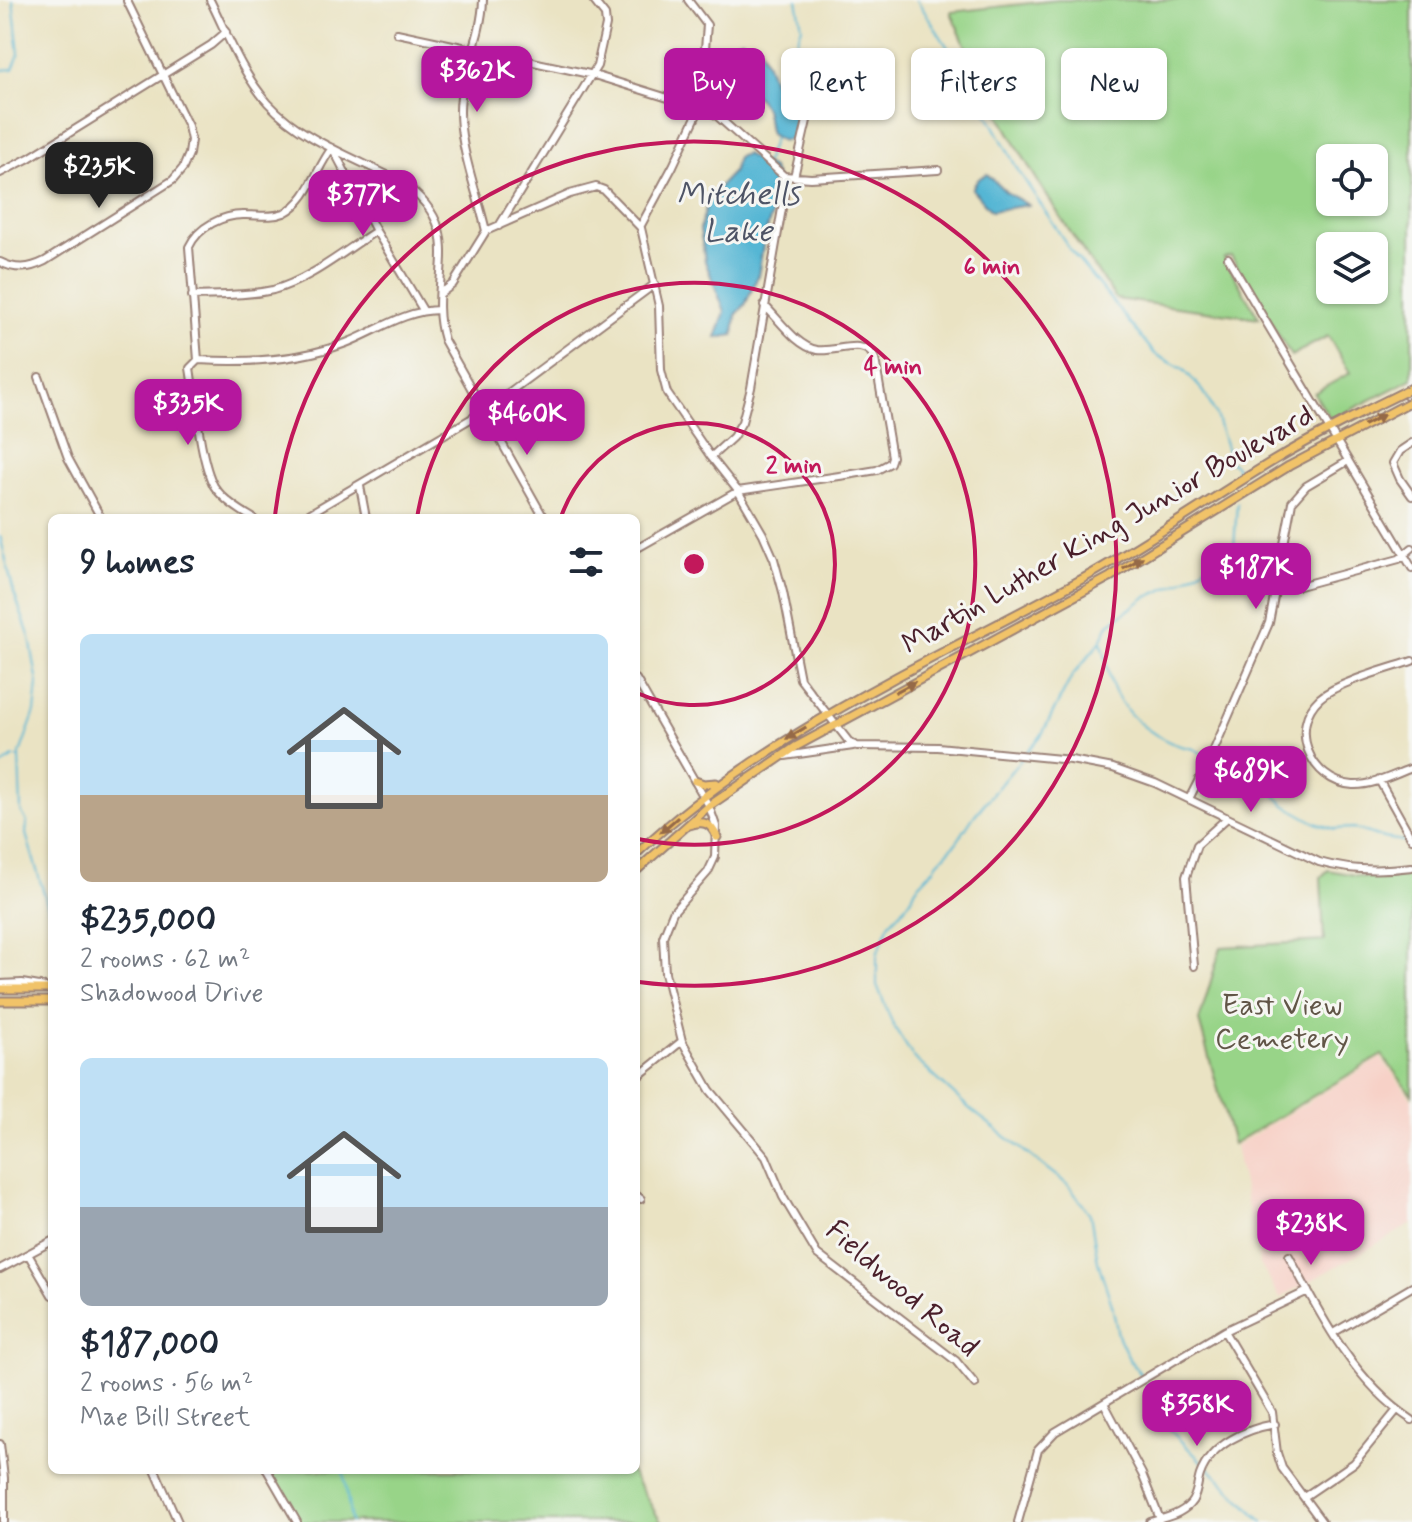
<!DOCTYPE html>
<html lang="en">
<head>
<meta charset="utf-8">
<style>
  :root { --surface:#fff; --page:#f6f6f7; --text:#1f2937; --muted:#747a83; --accent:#b5179e }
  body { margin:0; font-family:Mynerve,sans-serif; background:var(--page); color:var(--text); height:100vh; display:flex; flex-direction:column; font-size:30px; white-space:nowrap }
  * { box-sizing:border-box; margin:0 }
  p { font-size:26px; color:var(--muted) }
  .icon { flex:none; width:44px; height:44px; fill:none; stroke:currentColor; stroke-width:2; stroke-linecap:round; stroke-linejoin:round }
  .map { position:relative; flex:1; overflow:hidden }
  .sheet { position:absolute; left:48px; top:514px; width:592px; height:960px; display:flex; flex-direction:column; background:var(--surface); border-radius:12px; box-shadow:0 2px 6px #0004 }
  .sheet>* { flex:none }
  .banner { position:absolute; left:664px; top:48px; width:628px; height:72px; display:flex; gap:16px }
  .tools { position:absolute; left:1316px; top:144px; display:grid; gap:16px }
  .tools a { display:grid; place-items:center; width:72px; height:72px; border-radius:12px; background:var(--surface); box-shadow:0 2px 6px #0004; font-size:40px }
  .price { position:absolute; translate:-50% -68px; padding:0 18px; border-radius:16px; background:var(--accent); color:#fff; font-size:26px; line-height:52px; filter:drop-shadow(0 2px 4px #0008) }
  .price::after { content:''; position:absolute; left:50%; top:48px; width:24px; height:18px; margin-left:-12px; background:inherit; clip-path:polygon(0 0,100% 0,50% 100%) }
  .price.selected { background:#222; color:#fff }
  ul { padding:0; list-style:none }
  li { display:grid; align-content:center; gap:16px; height:424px; padding:0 32px }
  li span { display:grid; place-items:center; height:248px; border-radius:12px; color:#555 }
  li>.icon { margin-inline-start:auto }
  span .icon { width:144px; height:144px; fill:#fffc; stroke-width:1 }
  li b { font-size:34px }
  h2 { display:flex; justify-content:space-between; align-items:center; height:96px; padding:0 32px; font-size:34px }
  .chip { padding:0 28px; border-radius:12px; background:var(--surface); box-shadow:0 2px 6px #0004; font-size:28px; line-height:72px }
  .chip.selected { background:var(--accent); color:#fff }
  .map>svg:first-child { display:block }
  .built { fill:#f7d1c7 }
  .green { fill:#98d488; stroke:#717a5a; stroke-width:2; fill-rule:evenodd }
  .water { fill:#55b6d4; stroke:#506a80; stroke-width:2 }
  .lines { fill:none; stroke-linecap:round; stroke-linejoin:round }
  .stream { stroke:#55b6d4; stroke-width:2 }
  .minor-casing { stroke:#9a8177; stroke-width:10 }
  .major-casing { stroke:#9a8177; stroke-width:11 }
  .minor { stroke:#fff; stroke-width:6 }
  .major { stroke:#f1c369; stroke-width:7 }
  .oneway { fill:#956947 }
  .ring { fill:none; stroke:#c2185b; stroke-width:4 }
  .labels { text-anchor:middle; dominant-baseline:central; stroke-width:6; stroke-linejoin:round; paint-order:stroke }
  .street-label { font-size:30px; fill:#4a1f2b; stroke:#f6f6f2 }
  .park-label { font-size:30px; fill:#615547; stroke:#f6f6f2 }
  .water-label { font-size:32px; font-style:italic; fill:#4e5466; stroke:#f6f6f2 }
  .centre { fill:#c2185b; stroke:#f6f6f2; stroke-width:4 }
  .ring-label { font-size:24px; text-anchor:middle; font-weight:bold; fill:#c2185b; stroke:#f6f6f2; stroke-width:6; stroke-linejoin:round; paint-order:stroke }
</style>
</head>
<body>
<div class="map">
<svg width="1412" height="1522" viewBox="0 0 1412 1522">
  <rect width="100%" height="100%" fill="#f6f6f2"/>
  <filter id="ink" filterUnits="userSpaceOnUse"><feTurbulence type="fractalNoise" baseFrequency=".0125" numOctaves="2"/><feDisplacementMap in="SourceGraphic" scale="16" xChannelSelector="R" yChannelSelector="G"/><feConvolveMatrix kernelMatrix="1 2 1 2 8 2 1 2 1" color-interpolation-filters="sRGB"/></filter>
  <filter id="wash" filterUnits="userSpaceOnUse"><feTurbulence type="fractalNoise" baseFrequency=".006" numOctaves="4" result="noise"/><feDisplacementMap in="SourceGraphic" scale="32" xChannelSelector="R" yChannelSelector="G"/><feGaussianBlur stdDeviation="1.8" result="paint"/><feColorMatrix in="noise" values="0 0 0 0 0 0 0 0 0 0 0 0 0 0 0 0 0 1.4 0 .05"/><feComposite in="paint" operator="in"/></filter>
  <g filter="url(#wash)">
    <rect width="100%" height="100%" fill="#eae3c3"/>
    <!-- built -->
    <path class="built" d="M1381 1058 1412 1099V1224L1280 1298 1260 1264 1235 1146Z"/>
    <!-- green -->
    <path class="green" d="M1058 0H1412V379L1331 420 1314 393 1350 373 1328 336 1291 356 1231 256 1224 258 1259 318 1116 299C1051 206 994 118 951 12ZM1330 158H1374V202H1330ZM1330 246H1374V290H1330Z
      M1328 870 1365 877 1412 875V1095L1382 1055 1233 1144 1199 1021 1221 947 1324 941 1321 877Z
      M267 1470H630L661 1522H298Z"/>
    <!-- water -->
    <path class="water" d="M742 39 746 44 756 43 760 46 776 88 785 98 801 109 802 123 790 139 782 141 770 134C767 126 768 117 765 109 763 102 754 96 751 89 743 74 740 55 736 41Z
      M745 154 772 168 778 182 772 214 765 234 758 276 745 305 736 315 734 335 716 338 725 312 705 261 700 229 709 197 733 172 737 157Z
      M987 174 1006 192 1028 205 991 211 972 189 978 179Z"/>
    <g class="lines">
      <!-- stream -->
      <path class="stream" d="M917 0 971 83 1018 170 1071 251 1155 354 1183 369 1204 392 1216 415 1230 461 1237 467 1234 481
        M0 70 13 69 19 54 13 0
        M781 92V90L792 87 798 64 797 41 802 27 797 0
        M765 163 774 138
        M0 536 14 593 30 638 38 684 35 712 19 756 21 811 27 822 26 834 52 920
        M1101 642C1107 656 1107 671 1112 685 1125 718 1160 744 1194 749L1271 792 1286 806 1318 824 1335 829 1354 828 1383 838 1410 842
        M1026 753 1041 736 1072 676 1101 641 1109 624 1145 598 1181 582 1234 548 1237 503
        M1022 758 974 816 957 842 937 863 934 869 916 888 910 901 889 924 877 954V985L893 1025 914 1058 970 1109 1068 1185 1090 1214 1098 1262 1112 1305 1118 1335 1129 1359 1142 1376
        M0 767 13 757H19
        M1146 1381 1157 1417 1202 1462
        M1207 1466 1263 1522
        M343 1470 351 1522"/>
    </g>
  </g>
  <g filter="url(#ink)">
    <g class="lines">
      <!-- minor casing -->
      <g class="minor-casing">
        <path id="minor" d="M210 0C227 34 242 74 268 103 303 141 356 158 401 182 472 231 425 278 444 340L544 518
          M483 0C482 34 466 64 461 97 455 137 477 191 486 231
          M397 33 594 75 700 108 716 115 784 176
          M334 151 376 231 423 310
          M0 173 29 158 211 45 226 32
          M784 176 811 178 938 170
          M794 177 814 90
          M499 226 597 66 606 25 605 15 593 0
          M640 227 673 166 700 108 707 25 688 0
          M486 231 570 194 596 187 604 190 641 228 659 306 661 370 667 393 711 457 738 491 763 534 774 559 783 592 800 679 850 743 857 746 938 747 1071 760 1113 768 1155 783 1319 862C1350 871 1381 871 1412 867
          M1228 258 1412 568
          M0 262C16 270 29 269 45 261L173 180 183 168 189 154 191 140 188 126 127 1
          M440 294 453 284 486 231
          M192 296C219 295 246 296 273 290 310 280 344 251 376 231
          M198 360 189 247C198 227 223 214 246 215 259 215 271 218 284 213 310 200 316 168 332 148
          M198 360C246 363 301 360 346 343 377 331 405 310 439 310
          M198 360 190 368C195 398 200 461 214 486 223 500 239 510 253 518
          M39 377 68 458 101 518
          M1412 443 1400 451 1393 463 1400 479 1412 496
          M711 457 733 437 742 422 751 388 784 197V176
          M360 486 366 518
          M302 518 484 411 655 284
          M636 549 738 491 853 474 877 470 890 463 892 457 875 359C865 336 837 353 817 350 796 346 779 319 764 305
          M1277 587 1299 586 1388 562 1399 559 1412 548
          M1412 661C1388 669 1338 682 1320 698 1288 727 1310 782 1353 785 1373 786 1393 775 1412 768
          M636 679 709 806 716 826 715 857 708 872 673 912 663 937 665 973 682 1041 710 1090 766 1157 783 1197 817 1254 956 1361 975 1384
          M785 756 853 746
          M1379 780 1412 839
          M1189 799 1213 752 1269 623 1292 502 1306 486 1348 461
          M1194 966 1186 877 1197 845 1226 819
          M0 984 22 983 45 987
          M636 1078 682 1041
          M636 1195 641 1199
          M28 1254 52 1295
          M1289 1256C1320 1315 1354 1382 1412 1420
          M0 1269 52 1241
          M1224 1331 1272 1412 1277 1453 1282 1468 1322 1522
          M1333 1333 1412 1287
          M1104 1403 1142 1474 1160 1519
          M0 1444 4 1478V1522
          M155 1470 178 1522
          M267 1470 297 1522
          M1304 1497 1354 1463 1397 1410
          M1018 1522 1038 1450 1055 1432 1224 1331 1308 1291
          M1150 1522C1164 1518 1180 1515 1190 1504 1197 1497 1197 1484 1200 1475 1211 1444 1246 1429 1275 1424"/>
      </g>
      <!-- major casing -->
      <g class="major-casing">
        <path id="major" d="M695 781 704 784 716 783
          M689 825C704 820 711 823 717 837
          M636 854C768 730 936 660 1093 573 1154 538 1212 498 1273 461 1318 434 1365 411 1412 388
          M636 871 709 806 797 746 1110 577 1289 466 1412 401
          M0 989H52
          M0 1001H52"/>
      </g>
      <!-- minor -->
      <use href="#minor" class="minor"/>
      <!-- major -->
      <use href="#major" class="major"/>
    </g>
    <!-- one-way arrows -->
    <defs><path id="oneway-solid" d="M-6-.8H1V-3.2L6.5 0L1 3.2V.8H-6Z" transform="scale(2)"/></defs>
    <g class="oneway">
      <use href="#oneway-solid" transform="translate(1374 420) rotate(-27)"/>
      <use href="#oneway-solid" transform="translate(1133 563) rotate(-31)"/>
      <use href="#oneway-solid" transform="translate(905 687) rotate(-28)"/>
      <use href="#oneway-solid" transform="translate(796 733) rotate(149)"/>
      <use href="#oneway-solid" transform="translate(669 825) rotate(139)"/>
    </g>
  </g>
  <!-- distance rings -->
  <g class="ring">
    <path d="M561 517A141 141 0 1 1 637 693"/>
    <path d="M417 518A281 281 0 1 1 638 839"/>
    <path d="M275 516A422 422 0 1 1 639 982"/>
  </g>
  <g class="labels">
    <!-- street labels -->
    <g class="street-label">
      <text transform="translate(1108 530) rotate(-30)">Martin Luther King Junior Boulevard</text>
      <text transform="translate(902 1289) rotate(41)">Fieldwood Road</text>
    </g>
    <!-- park labels -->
    <g class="park-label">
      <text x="1282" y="1005">East View<tspan x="1282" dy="34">Cemetery</tspan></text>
    </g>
    <!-- water labels -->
    <g class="water-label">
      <text x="738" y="195">Mitchells<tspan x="738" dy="37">Lake</tspan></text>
    </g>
  </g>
  <circle cx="694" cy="564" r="12" class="centre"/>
  <g class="ring-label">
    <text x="992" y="274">6 min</text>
    <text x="893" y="374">4 min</text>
    <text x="794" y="473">2 min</text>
  </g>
</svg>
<div class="tools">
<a><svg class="icon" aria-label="locate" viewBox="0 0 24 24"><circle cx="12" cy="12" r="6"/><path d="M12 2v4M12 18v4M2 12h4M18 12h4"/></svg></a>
<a><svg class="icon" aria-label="layers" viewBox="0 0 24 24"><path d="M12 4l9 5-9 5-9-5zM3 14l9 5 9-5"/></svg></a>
</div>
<b class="price" style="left:477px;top:114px">$362K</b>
<b class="price selected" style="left:99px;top:210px">$235K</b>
<b class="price" style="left:363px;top:238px">$377K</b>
<b class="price" style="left:188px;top:447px">$335K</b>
<b class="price" style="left:527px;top:457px">$460K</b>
<b class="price" style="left:1256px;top:611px">$187K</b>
<b class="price" style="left:1251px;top:814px">$689K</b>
<b class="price" style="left:1311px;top:1267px">$238K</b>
<b class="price" style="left:1197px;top:1448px">$358K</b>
<div class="banner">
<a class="chip selected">Buy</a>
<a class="chip">Rent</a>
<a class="chip">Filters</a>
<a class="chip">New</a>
</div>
<section class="sheet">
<h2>9 homes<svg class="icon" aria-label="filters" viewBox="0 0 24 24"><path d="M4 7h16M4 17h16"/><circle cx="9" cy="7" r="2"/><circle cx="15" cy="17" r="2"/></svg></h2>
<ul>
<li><span style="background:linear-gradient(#bfe0f5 65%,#b9a48a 0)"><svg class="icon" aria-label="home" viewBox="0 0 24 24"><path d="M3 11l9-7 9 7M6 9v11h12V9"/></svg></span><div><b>$235,000</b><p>2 rooms · 62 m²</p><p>Shadowood Drive</p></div></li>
<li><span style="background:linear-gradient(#bfe0f5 60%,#9aa5b1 0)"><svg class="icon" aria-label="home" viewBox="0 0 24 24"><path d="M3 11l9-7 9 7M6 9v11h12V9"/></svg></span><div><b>$187,000</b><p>2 rooms · 56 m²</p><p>Mae Bill Street</p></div></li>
</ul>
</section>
</div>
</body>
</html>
